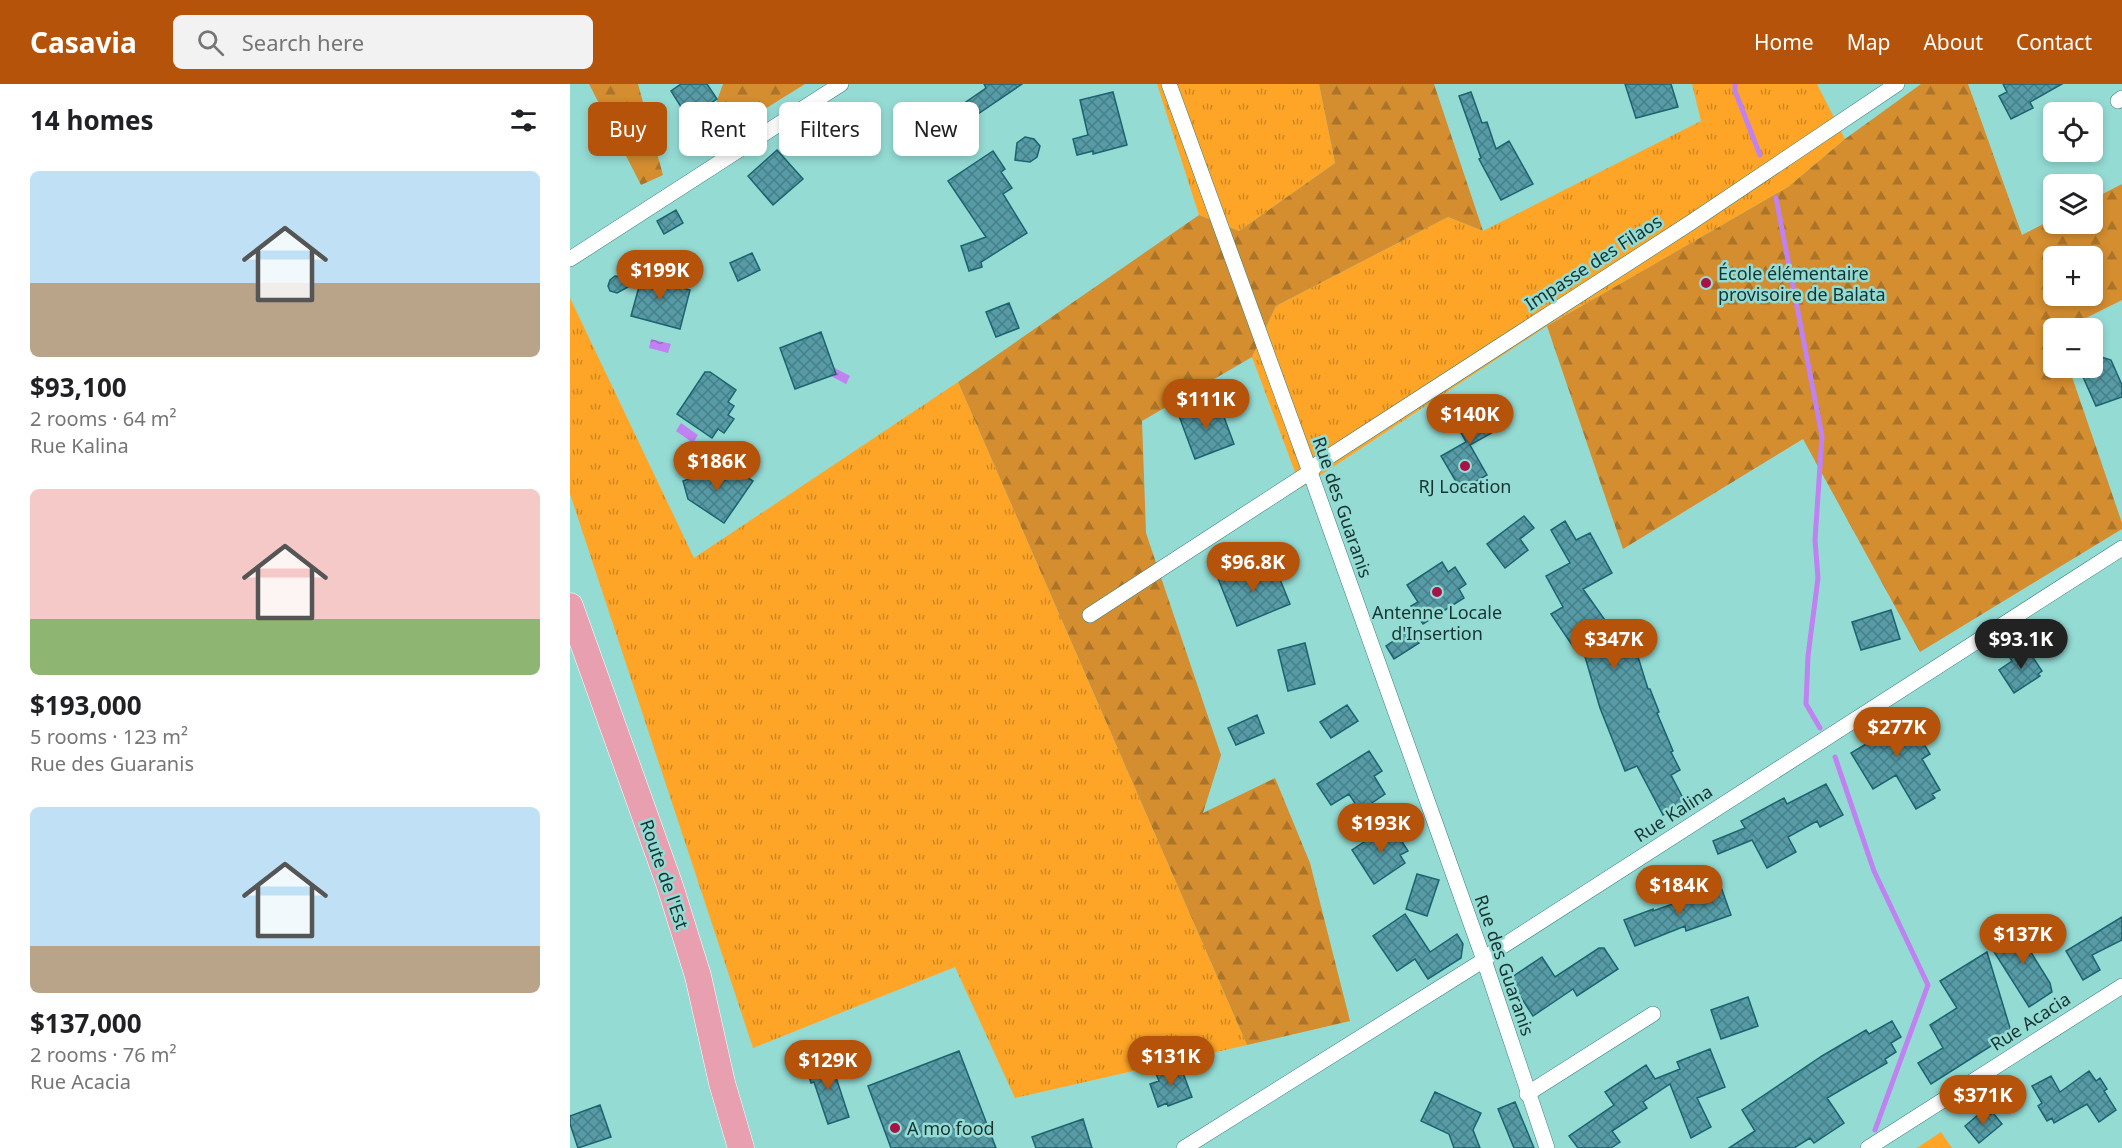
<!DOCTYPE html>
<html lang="en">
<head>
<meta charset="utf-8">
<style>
  :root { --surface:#fff; --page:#f2f2f2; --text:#202124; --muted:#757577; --accent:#b45309 }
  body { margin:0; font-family:"Noto Sans",sans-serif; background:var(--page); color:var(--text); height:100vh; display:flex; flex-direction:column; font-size:22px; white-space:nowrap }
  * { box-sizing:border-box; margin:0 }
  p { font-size:20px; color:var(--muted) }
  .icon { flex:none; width:33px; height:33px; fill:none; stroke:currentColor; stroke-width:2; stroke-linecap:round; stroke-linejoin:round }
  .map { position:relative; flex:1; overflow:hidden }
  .sheet { display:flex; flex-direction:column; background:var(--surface); width:570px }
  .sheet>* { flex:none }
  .top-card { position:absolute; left:18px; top:18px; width:570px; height:54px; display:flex; gap:12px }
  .tools { position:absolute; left:1473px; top:18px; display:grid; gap:12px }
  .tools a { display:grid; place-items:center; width:60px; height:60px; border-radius:9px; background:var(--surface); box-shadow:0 3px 9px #0003; font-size:30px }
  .price { position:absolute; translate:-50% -51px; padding:0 14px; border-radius:21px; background:var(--accent); color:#fff; font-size:20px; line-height:39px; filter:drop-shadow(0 2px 3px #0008) }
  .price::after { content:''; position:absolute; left:50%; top:36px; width:18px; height:14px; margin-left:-9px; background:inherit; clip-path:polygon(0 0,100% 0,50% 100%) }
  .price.current { background:#222; color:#fff }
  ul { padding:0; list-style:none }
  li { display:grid; align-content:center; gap:12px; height:318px; padding:0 30px }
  li span { display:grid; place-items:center; height:186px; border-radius:9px; color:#555 }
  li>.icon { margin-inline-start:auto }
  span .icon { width:108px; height:108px; fill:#fffc; stroke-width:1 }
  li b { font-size:26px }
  h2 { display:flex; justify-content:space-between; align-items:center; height:72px; padding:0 30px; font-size:26px }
  .pill { padding:0 21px; border-radius:9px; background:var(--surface); box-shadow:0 3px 9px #0003; font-size:21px; line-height:54px }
  .pill.current { background:var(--accent); color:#fff }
  header { display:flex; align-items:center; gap:36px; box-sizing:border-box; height:84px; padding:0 30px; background:var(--accent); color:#fff }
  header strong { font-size:28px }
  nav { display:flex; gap:33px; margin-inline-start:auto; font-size:21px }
  .search { width:420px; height:54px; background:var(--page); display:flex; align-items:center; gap:15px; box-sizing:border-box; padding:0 21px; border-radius:9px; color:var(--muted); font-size:22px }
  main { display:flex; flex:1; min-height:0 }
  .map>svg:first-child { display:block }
  .grass { fill:url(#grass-tufts) }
  .forest { fill:url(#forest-firs); fill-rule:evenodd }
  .pitch { fill:#fea527 }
  .water { fill:url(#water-ripples) }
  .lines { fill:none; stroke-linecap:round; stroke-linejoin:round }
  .stream { stroke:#c081f1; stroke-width:5 }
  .building { fill:url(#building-cross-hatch); stroke:#1b646f; stroke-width:1.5 }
  .minor-casing { stroke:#377e79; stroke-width:16 }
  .primary-casing { stroke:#fff; stroke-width:27 }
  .minor { stroke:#fff; stroke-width:15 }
  .primary { stroke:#e8a0b0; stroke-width:26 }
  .poi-dot { fill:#a81347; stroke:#94dbd4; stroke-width:2 }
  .labels { text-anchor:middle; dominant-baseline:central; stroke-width:5; stroke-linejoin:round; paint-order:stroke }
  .street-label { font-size:18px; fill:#173432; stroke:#94dbd4 }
  .poi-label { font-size:18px; fill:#173432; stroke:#94dbd4; text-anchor:start }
</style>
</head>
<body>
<header>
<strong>Casavia</strong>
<div class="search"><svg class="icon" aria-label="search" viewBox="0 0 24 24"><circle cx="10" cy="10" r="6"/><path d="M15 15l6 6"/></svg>Search here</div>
<nav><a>Home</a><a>Map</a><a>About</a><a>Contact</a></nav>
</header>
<main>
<section class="sheet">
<h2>14 homes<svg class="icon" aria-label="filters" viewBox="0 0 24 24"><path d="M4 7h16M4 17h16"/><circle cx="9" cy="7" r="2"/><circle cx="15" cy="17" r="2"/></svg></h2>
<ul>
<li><span style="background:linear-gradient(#bfe0f5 60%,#b9a48a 0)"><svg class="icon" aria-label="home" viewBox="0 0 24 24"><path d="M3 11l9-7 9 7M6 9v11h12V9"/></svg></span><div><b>$93,100</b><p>2 rooms · 64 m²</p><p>Rue Kalina</p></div></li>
<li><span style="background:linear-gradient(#f6c9c9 70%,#8fb573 0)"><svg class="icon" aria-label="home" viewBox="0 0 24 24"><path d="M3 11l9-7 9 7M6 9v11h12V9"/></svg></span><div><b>$193,000</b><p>5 rooms · 123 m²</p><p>Rue des Guaranis</p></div></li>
<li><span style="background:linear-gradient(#bfe0f5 75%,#b9a48a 0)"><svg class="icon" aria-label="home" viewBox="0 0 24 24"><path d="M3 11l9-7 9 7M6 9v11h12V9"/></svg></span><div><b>$137,000</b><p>2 rooms · 76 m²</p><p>Rue Acacia</p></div></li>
</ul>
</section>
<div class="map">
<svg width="1552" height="1064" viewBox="0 0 1552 1064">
  <defs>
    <pattern id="grass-tufts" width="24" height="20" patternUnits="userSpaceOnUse" patternTransform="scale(1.5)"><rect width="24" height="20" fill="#fea527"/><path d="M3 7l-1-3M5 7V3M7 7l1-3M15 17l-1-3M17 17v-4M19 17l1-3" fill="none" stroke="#cd8722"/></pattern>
    <pattern id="forest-firs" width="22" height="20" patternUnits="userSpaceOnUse" patternTransform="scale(1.5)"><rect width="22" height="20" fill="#d48d2f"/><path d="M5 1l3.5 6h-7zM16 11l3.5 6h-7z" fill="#ab7429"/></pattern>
    <pattern id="water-ripples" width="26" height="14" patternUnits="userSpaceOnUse" patternTransform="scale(1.5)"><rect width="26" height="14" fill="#c081f1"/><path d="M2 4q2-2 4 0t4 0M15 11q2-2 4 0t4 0" fill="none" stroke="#9b6ac4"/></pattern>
    <pattern id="building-cross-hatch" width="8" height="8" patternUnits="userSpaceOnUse" patternTransform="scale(1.5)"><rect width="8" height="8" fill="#569ba6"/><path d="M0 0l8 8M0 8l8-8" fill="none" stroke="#467f88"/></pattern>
  </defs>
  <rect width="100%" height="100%" fill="#94dbd4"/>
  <!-- grass -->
  <path class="grass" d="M587 0H749L765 79 669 147 629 131Z
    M1122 0H1247L1275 55 1218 103 977 242 731 404 682 273 706 222 878 133 913 147 1131 37Z
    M0 214 124 474 388 298 677 961 445 1014 385 883 183 964 0 410Z"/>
  <!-- forest -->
  <path class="forest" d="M19 0H68L93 91 71 101Z
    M153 0H235L156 49 141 33Z
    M749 0H864L913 147 878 133 706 222 682 273 572 337 576 449 651 671 633 729 705 694 740 779 780 937 677 961 388 298 629 131 669 147 765 79Z
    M1351 0H1398L1452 151 1483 135 1484 140H1522L1523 115 1552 100V216L1496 244H1484V284H1499L1552 439V445L1350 568 1233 355 1053 465 977 242 1218 103 1275 55ZM1484 172H1522V212H1484Z"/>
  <!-- pitch -->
  <path class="pitch" d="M1371 1048 1382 1064H1347Z"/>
  <!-- water -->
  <path class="water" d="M81 255 101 260 98 269 79 264Z
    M263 283 280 292 276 300 259 291Z
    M111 339 128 351 123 359 106 347Z"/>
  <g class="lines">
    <!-- stream -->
    <path class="stream" d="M1165 0V7L1190 71
      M1206 114 1252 352 1245 456 1248 494 1238 572 1236 620 1250 644
      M1265 673 1304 787 1358 901 1305 1046"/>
  </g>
  <!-- building -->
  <path class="building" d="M111 0H137L147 15 118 34 101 7Z
    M414 0H452L405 32 396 18 416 4Z
    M1055 0H1101L1108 23 1066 34Z
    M1433 0H1492L1460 18 1463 24 1441 35 1429 12 1437 8Z
    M543 8 557 61 523 70V67L507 71 503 55 518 51 510 16Z
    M901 8 912 39 917 38 926 65 939 57 963 100 931 116 909 75 911 74 889 12Z
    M455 53 464 55 470 62 467 73 460 78 445 76 447 59Z
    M207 66 233 95 203 121 178 92Z
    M423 67 435 85 431 88 442 104 433 110 457 149 411 178 412 183 399 187 391 162 416 153 378 97Z
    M106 126 113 139 94 150 87 137Z
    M182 169 190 186 168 197 160 179Z
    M73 188 103 196 101 201 120 206 110 245 61 232Z
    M45 192 51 193 58 203 47 209 40 207 38 202 40 196Z
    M439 219 449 244 426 253 416 228Z
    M251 248 266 290 225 305 210 264Z
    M1522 270 1541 276 1552 301V313L1526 322 1509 284H1522Z
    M135 288H140L166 306 158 318 164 322 158 331 164 335 154 349 148 345 142 354 107 330Z
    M648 317 664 360 625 375 609 332Z
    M891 318 901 337 924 324 934 342 900 361 917 391 891 406 871 372 896 358 878 325Z
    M163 384 183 397 154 439 118 415 113 397 137 389 139 386 155 396Z
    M954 432 964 444 950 455 958 466 935 484 917 460Z
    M995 437 1006 456 1020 449 1042 489 1013 505 1044 549 1059 544 1078 605H1080L1089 628 1087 629 1103 667 1101 668 1110 686 1101 691 1116 720 1093 731 1067 682 1055 687 1030 624 1011 559 1004 564 981 530 993 523 976 492 1000 479 981 446Z
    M872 478 878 488 885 483 896 500 889 505 894 514 853 540 841 522 848 518 837 501Z
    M676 480 681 494 705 483 720 520 667 542 647 492Z
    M1321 526 1330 555 1291 566 1282 538Z
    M840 546 849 559 824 575 816 562Z
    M735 559 745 600 718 607 708 566Z
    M1456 563 1472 587 1468 590 1470 592 1444 609 1429 586 1442 577 1440 574Z
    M777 621 788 637 761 654 750 638Z
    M1332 624 1360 670 1352 675 1370 706 1362 710 1365 714 1346 725 1326 691 1303 705 1281 669 1301 657 1295 647Z
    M687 631 694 649 666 661 658 644Z
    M799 667 812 687 804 692 815 710 790 727 779 710 761 721 747 700Z
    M1256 700 1273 731 1250 743 1247 737 1218 753 1226 768 1197 784 1182 756 1148 770 1143 757 1175 744 1171 737 1214 714 1217 720Z
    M818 742 823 750 826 748 838 767 830 771 835 779 804 800 782 766Z
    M847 790 869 796 857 832 836 825Z
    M1151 803 1161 831 1116 847 1115 842 1065 862 1054 836 1083 825V827Z
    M835 830 860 868 887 850 893 860 891 874 858 895 845 875 827 887 803 852Z
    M1552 833V856L1522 871 1530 886 1513 896 1496 867Z
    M1459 840 1467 856 1457 862 1480 899 1482 908 1459 923 1421 863Z
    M1029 864H1034L1048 885 1007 912 1003 905 963 932 939 895 972 873 985 893Z
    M1417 868 1443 954 1424 960 1361 1000 1348 979 1373 964 1360 941 1387 924 1370 897Z
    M1178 913 1188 942 1151 955 1141 926Z
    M1322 937 1331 953 1321 959 1326 968 1315 975 1317 979 1257 1014 1274 1039 1244 1059 1240 1054 1224 1064H1159L1185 1047 1172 1026 1252 972 1296 946 1299 950Z
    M1140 965 1155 1003 1127 1014 1141 1043 1121 1054 1100 1000 1073 1018 1077 1024 1042 1047 1050 1058 1041 1064H1008L999 1052 1044 1021 1035 1008 1076 981 1085 995 1110 985 1107 978Z
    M389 967 426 1064H321L298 1002Z
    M260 975 279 1033 258 1040 244 998 241 999 236 983Z
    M610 981 622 1013 598 1022 597 1019 588 1023 580 1000 589 997 586 990Z
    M1519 987 1526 997 1530 994 1537 1005 1534 1007 1546 1026 1529 1038 1517 1020 1484 1039 1482 1034 1477 1037 1468 1022 1472 1019 1462 1002 1481 992 1490 1008Z
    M865 1008 911 1029 903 1046 910 1064H884L879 1050 851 1037Z
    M945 1018 964 1064H944L928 1025Z
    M30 1021 41 1053 8 1064 0 1040V1032Z
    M1415 1025 1420 1031 1423 1029 1432 1040 1409 1059 1395 1042Z
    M513 1035 522 1064H466L462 1053Z"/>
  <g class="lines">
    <!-- minor casing -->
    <g class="minor-casing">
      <path id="minor" d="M599 0 740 388 914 876 977 1064
        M1548 17 1552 14
        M0 175 271 0
        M520 531 740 388 746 381 1120 139 1327 0
        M957 1010 1083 930
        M614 1064 914 876 922 869 1552 464
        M1298 1064 1552 902"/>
    </g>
    <!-- primary casing -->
    <g class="primary-casing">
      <path id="primary" d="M0 522 100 802 128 892 152 999 171 1064"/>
    </g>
    <!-- minor -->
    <use href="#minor" class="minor"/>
    <!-- primary -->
    <use href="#primary" class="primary"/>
  </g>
  <!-- markers -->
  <g class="poi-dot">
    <circle cx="1136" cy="199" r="6"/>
    <circle cx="895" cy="382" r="6"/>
    <circle cx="867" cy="508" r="6"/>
    <circle cx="325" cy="1044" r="6"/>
  </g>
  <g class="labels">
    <!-- street labels -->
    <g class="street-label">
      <text transform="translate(1023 178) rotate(-33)">Impasse des Filaos</text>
      <text transform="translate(773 423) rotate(71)">Rue des Guaranis</text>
      <text transform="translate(1103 729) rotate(-33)">Rue Kalina</text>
      <text transform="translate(95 790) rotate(71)">Route de l'Est</text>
      <text transform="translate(935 881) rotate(71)">Rue des Guaranis</text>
      <text transform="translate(1460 937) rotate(-33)">Rue Acacia</text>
    </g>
    <!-- poi labels -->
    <g class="poi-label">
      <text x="1148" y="189">École élémentaire<tspan x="1148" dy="21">provisoire de Balata</tspan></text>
      <text x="895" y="402" text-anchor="middle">RJ Location</text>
      <text x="867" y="528" text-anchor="middle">Antenne Locale<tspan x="867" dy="21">d'Insertion</tspan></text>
      <text x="337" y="1044">A mo food</text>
    </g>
  </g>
</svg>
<div class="tools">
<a><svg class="icon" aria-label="locate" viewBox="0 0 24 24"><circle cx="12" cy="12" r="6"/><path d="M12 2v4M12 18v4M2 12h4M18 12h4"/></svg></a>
<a><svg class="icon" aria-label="layers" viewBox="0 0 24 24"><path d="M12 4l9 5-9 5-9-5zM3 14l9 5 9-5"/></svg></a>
<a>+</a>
<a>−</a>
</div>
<b class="price" style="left:90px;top:217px">$199K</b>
<b class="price" style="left:636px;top:346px">$111K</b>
<b class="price" style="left:900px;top:361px">$140K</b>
<b class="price" style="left:147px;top:408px">$186K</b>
<b class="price" style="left:683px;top:509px">$96.8K</b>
<b class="price" style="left:1044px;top:586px">$347K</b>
<b class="price current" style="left:1451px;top:586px">$93.1K</b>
<b class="price" style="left:1327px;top:674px">$277K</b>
<b class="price" style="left:811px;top:770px">$193K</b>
<b class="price" style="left:1109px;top:832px">$184K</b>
<b class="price" style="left:1453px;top:881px">$137K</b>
<b class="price" style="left:601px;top:1003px">$131K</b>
<b class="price" style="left:258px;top:1007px">$129K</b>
<b class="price" style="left:1413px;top:1042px">$371K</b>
<div class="top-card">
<a class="pill current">Buy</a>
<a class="pill">Rent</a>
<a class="pill">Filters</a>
<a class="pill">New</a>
</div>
</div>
</main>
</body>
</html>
